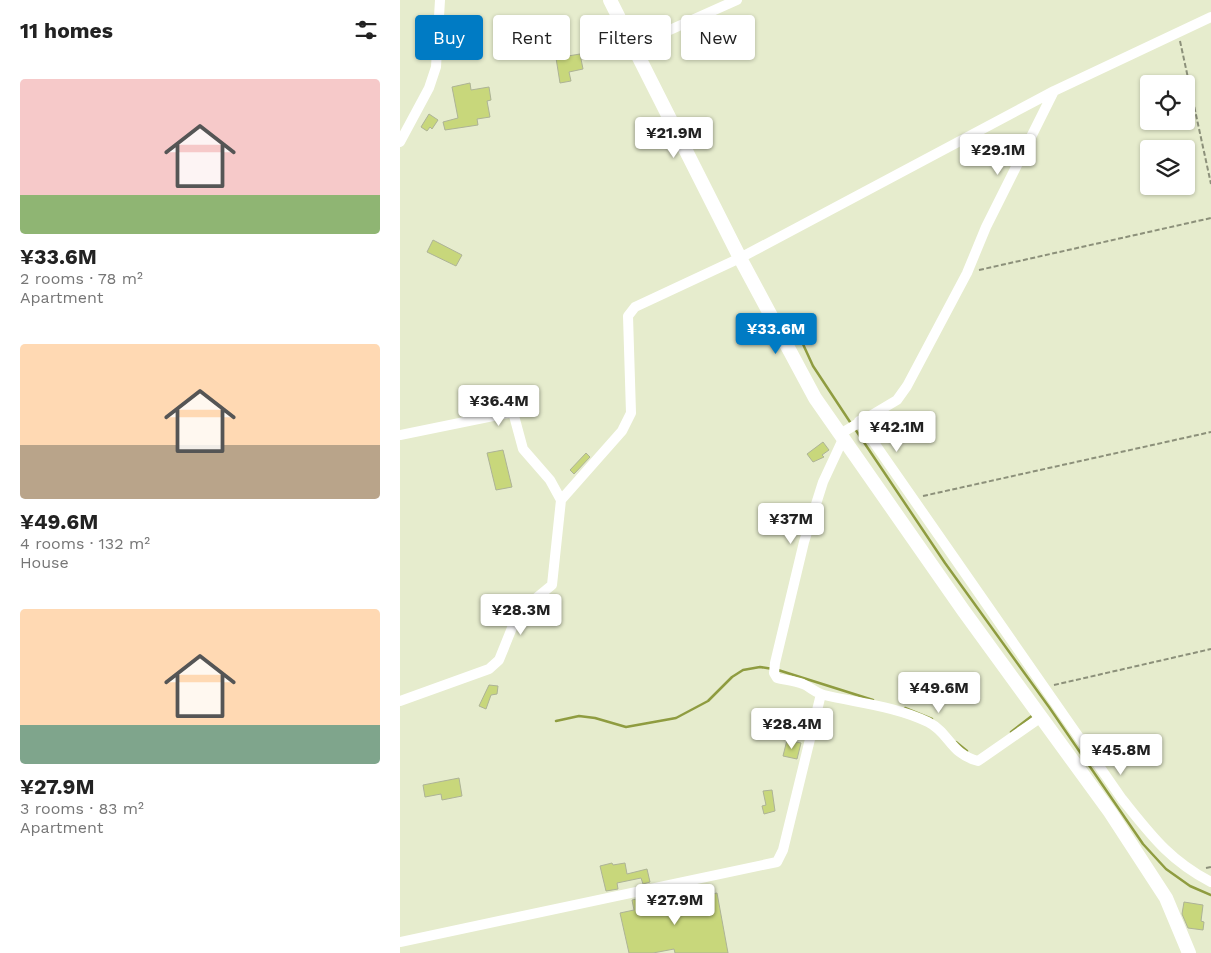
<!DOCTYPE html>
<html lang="en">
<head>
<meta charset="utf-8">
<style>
  :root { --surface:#fff; --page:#f6f6f6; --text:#222; --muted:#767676; --accent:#007bc4 }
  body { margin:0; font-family:"Work Sans",sans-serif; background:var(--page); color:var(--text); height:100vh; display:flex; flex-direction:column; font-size:19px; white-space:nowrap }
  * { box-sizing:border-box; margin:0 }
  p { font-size:16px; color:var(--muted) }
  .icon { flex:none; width:28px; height:28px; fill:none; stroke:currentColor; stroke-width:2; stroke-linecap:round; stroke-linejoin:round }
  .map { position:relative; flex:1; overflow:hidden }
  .panel { display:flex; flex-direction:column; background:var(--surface); width:400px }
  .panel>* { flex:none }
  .guide { position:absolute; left:15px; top:15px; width:475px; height:45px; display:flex; gap:10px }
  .tools { position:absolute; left:740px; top:75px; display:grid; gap:10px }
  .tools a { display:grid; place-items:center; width:55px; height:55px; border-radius:5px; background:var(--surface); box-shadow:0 1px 4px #0004; font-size:25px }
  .price { position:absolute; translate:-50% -42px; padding:0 11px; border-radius:5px; background:#fff; color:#222; font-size:16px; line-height:32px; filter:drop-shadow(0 1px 2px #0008) }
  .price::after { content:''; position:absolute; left:50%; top:30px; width:15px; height:11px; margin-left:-8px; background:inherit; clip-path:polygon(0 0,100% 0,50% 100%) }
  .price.on { background:var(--accent); color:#fff }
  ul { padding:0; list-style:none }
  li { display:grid; align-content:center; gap:10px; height:265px; padding:0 20px }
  li span { display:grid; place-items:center; height:155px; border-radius:5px; color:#555 }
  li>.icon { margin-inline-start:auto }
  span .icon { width:90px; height:90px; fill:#fffc; stroke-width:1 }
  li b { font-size:21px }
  h2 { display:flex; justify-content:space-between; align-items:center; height:60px; padding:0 20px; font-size:21px }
  .pill { padding:0 18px; border-radius:5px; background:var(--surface); box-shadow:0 1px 4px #0004; font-size:18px; line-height:45px }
  .pill.on { background:var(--accent); color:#fff }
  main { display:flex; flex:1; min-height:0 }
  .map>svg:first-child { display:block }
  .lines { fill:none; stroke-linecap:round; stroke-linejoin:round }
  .stream { stroke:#8f9c40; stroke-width:2.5 }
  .building { fill:#c8d77b; stroke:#adb396 }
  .path { stroke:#8c907a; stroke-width:2; stroke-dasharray:5 2.5; stroke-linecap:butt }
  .street { stroke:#fff; stroke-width:10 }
  .secondary { stroke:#fff; stroke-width:14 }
</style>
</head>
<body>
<main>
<section class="panel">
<h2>11 homes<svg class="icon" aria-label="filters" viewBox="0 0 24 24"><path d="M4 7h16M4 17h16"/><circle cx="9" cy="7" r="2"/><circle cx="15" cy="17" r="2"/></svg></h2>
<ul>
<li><span style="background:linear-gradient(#f6c9c9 75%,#8fb573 0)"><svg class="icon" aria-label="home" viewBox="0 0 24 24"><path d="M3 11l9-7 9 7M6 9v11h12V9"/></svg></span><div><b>¥33.6M</b><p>2 rooms · 78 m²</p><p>Apartment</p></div></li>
<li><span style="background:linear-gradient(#ffd9b3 65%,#b9a48a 0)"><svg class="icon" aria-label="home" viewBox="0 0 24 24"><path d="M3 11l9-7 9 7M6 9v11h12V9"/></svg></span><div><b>¥49.6M</b><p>4 rooms · 132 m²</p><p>House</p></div></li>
<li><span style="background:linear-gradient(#ffd9b3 75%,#7fa58c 0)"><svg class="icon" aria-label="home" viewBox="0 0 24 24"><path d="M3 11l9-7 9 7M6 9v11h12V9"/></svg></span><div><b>¥27.9M</b><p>3 rooms · 83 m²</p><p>Apartment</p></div></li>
</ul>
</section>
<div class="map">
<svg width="811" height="953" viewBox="0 0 811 953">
  <rect width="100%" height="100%" fill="#e6eccd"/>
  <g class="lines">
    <!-- stream -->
    <path class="stream" d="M391 318 413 366 452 425
      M455 429 545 563 649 707 743 844 766 869 790 886 811 895
      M378 670 473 700
      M505 708 532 719
      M156 721 179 716 195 718 226 727 276 718 308 701 332 677 343 670 360 667 373 669
      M611 732 633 715
      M556 742 567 751"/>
  </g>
  <!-- building -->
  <path class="building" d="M157 32 161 52 153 54 148 33Z
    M180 54 183 69 169 72 171 81 160 83 156 58Z
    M70 83 71 90 89 87 91 100 87 101 90 117 77 119 78 125 45 130 43 122 58 118 52 87Z
    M29 114 38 120 32 129 30 127 27 131 21 127Z
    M33 240 62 255 56 266 27 252Z
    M423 442 429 450 422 455 424 457 413 462 407 454Z
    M103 450 112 487 96 490 87 453Z
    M186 453 190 457 174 474 170 470Z
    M89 685 98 686 97 694 91 695 86 709 79 706Z
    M387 740 401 743 397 759 383 756Z
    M59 778 62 796 42 800 41 794 25 797 23 785Z
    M372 790 375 811 364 814 362 806 366 805 363 791Z
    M212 863 213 865 225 863 227 874 247 869 250 882 243 884 241 878 217 883 218 889 206 891 200 866Z
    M317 893 328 953H275L274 949 253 953H229L220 913 234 910 232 900 260 894 262 904Z
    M784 902 803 905 801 921 804 922 803 930 788 928 782 914Z"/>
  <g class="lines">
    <!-- path -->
    <path class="path" d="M780 41 811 184
      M579 270 811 218
      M523 496 811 432
      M654 685 811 649
      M806 868 811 867"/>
    <!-- street -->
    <path class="street" d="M234 46 337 0
      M0 142 29 88 36 67 40 0
      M459 421 722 799C751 835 769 860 811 882
      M440 434 497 400 507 386 567 273 586 227 654 91
      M0 435 113 412 123 449 150 480 161 500
      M443 439 423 482 404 542 375 663 374 673 377 678C385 680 395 681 403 684 410 687 416 693 424 695 458 703 495 706 528 722 550 733 550 754 578 761L640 718
      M0 701 89 669 99 660 118 613 152 585 161 500 222 431 231 413 228 316 235 307 340 258 654 91 811 17
      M0 942 377 862 383 850 421 694"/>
    <!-- secondary -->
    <path class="secondary" d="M210 0 340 258 415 398 563 610 710 812 766 898 789 953"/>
  </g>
</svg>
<div class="tools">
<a><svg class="icon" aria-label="locate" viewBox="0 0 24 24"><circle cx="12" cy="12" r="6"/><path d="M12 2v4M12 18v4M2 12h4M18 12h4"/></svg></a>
<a><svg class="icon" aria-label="layers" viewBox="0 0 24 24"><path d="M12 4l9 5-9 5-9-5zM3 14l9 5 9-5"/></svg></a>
</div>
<b class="price" style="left:274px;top:159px">¥21.9M</b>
<b class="price" style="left:598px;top:176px">¥29.1M</b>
<b class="price on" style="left:376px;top:355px">¥33.6M</b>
<b class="price" style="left:99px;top:427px">¥36.4M</b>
<b class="price" style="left:497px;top:453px">¥42.1M</b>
<b class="price" style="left:391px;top:545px">¥37M</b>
<b class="price" style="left:121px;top:636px">¥28.3M</b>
<b class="price" style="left:539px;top:714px">¥49.6M</b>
<b class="price" style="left:392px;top:750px">¥28.4M</b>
<b class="price" style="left:721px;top:776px">¥45.8M</b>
<b class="price" style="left:275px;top:926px">¥27.9M</b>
<div class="guide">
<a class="pill on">Buy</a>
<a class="pill">Rent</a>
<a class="pill">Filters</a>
<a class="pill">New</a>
</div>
</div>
</main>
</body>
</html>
